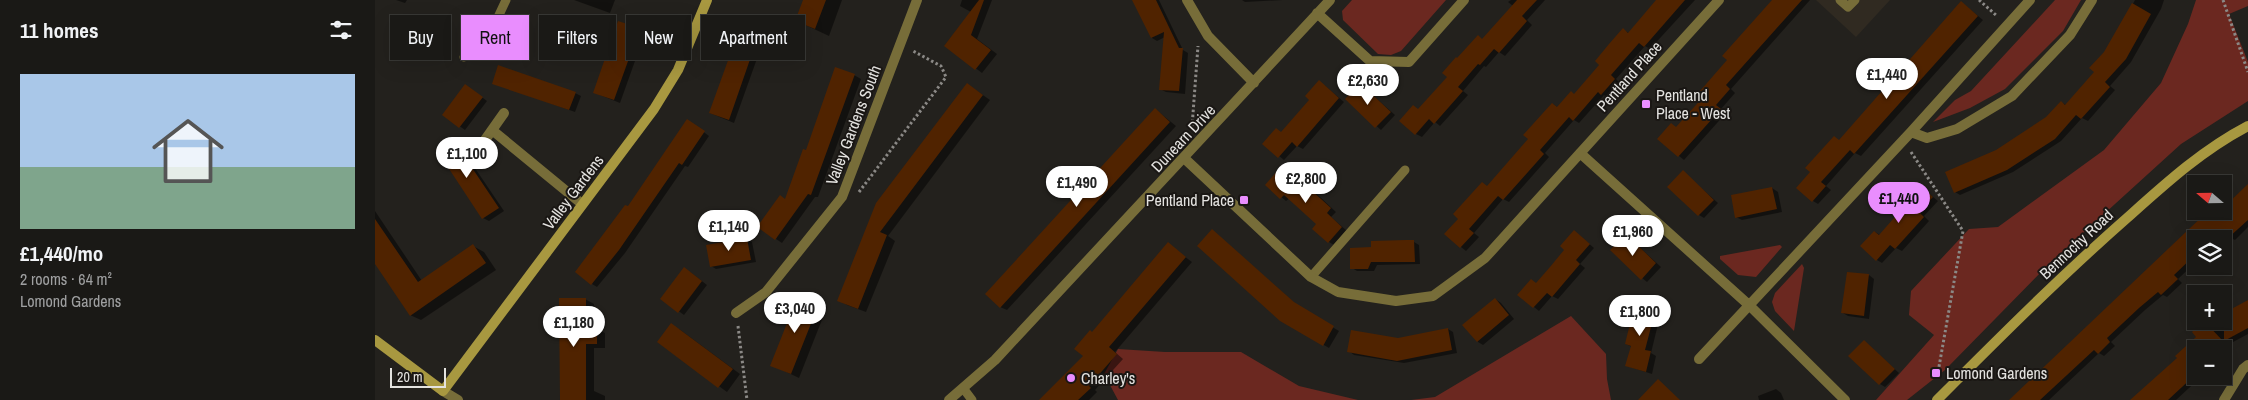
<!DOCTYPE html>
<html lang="en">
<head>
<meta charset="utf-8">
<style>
  :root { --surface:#1a1916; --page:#272623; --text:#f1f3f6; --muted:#9fa0a1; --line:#383835; --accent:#e98dfe }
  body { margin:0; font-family:"Archivo Narrow",sans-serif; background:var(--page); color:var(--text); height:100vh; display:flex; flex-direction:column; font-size:19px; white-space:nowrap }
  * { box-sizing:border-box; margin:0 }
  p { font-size:16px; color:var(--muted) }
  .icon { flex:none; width:28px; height:28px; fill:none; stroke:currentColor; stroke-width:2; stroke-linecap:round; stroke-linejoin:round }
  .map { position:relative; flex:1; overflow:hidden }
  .panel { display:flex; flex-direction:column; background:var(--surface); width:375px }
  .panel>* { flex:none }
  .guide { position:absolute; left:15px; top:15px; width:475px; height:45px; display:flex; gap:10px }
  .needle { width:32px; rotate:290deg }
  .controls { position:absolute; left:1812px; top:175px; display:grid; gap:10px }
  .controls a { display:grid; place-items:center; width:45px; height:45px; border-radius:0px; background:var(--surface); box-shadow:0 5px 20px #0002,0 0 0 1px var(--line); font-size:25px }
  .scale { position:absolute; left:15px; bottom:12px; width:56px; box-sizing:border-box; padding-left:5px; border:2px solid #e4e3e0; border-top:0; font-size:14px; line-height:18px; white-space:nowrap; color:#e4e3e0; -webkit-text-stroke:4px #1a1714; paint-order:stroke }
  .price { position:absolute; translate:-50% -42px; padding:0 11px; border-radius:18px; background:#fff; color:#222; font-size:16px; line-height:32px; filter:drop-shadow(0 1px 2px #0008) }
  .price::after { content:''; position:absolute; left:50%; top:30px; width:15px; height:11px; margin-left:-8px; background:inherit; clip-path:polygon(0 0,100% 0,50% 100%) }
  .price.on { background:var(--accent); color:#111 }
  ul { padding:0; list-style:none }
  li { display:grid; align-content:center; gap:10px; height:265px; padding:0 20px }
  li+li { border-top:1px solid var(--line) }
  li span { display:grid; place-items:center; height:155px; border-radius:0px; color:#555 }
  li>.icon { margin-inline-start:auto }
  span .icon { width:90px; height:90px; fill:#fffc; stroke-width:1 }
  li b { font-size:21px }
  h2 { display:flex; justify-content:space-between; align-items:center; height:60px; padding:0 20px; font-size:21px }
  .tag { padding:0 18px; border-radius:0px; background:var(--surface); box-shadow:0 5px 20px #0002,0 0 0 1px var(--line); font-size:18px; line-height:45px }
  .tag.on { background:var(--accent); color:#111 }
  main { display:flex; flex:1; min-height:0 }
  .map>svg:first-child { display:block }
  .built { fill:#302a21 }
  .green { fill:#6b2820 }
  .shadow { fill:#0007 }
  .building { fill:#502300 }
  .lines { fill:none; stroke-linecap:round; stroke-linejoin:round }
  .path { stroke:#8b8986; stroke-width:3; stroke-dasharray:2.5 2.5; stroke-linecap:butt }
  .lane { stroke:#776d39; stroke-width:9 }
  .street { stroke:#776d39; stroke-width:10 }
  .secondary { stroke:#a89840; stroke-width:10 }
  .poi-dot { fill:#e98dfe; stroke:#1a1714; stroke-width:2 }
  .labels { text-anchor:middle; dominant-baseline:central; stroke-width:4; stroke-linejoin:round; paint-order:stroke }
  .street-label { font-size:16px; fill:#e4e3e0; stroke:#1a1714 }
  .poi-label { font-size:16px; fill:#e4e3e0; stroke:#1a1714; text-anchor:start }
</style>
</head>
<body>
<main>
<section class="panel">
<h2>11 homes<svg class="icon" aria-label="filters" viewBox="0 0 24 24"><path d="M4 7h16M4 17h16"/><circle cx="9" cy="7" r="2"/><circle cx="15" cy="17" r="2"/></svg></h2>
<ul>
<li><span style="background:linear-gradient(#a9c7e8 60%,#7fa58c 0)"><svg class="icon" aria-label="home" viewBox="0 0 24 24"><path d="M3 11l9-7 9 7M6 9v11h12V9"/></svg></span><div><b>£1,440/mo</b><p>2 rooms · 64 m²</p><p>Lomond Gardens</p></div></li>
</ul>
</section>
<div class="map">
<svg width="1873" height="400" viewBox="0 0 1873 400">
  <rect width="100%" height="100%" fill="#23211d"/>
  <!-- built -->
  <path class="built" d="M1441 0H1515L1481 37Z"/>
  <!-- green -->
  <path class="green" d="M977 0H1071L1026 51 1016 55 1003 54 968 20 967 11Z
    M1680 0H1706L1688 31 1630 89 1595 108 1558 122 1580 100 1596 91Z
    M1821 0H1873V6L1854 14 1873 62V101L1806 144 1674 264 1570 370 1532 400H1501L1559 335 1534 315 1536 291 1594 229 1623 227 1729 150 1786 83 1813 24Z
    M1405 245 1407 247 1381 277 1363 275 1345 259V256Z
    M1427 264 1429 268 1419 331 1400 311 1397 302 1400 293Z
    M1196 316 1231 354 1232 379 1236 400H1036L1060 397Z
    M743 349 790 352H866L924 386 983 400H743L729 374Z"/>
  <!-- shadow -->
  <path class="shadow" d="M21 0H32L30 3Z
    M199 0H240L235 13Z
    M430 0H467L454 36 422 21Z
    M587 0H617L602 39 622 54 607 73 570 45 596 12 585 6Z
    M758 0H784L808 50 813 53 810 94 791 92 785 89 790 37 782 41 777 38Z
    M867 0H908L870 2Z
    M1136 0H1170L1152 20 1157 25 1130 56 1124 52 1111 67 1109 66 1088 91 1093 95 1065 126 1060 122 1047 137 1041 134 1026 121 1044 110 1073 77 1083 60 1103 37 1108 40 1138 6 1133 2Z
    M1284 0H1320L1275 49 1270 46 1241 79 1245 83 1232 97 1229 95 1204 123 1199 120 1170 153 1174 157 1134 202 1128 199 1099 233 1104 237 1091 251 1086 247 1071 234 1155 139 1178 104 1183 108 1200 95 1226 65 1248 30 1254 33Z
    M1398 0H1435L1356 89 1360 93 1346 109 1351 113 1309 160 1304 156 1284 139 1302 128 1332 95 1354 60Z
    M1760 0H1789L1786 9 1756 62 1735 86 1740 90 1713 121 1707 118 1686 141 1638 172 1585 195 1580 192 1622 151 1672 118 1686 102 1691 105 1721 72Z
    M1587 3 1608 20 1486 156 1480 153 1451 186 1456 190 1443 204 1438 201 1423 188Z
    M244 22 270 33 245 103 225 95Z
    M360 43 384 53 359 123 335 113Z
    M479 75 486 79 443 197H440L407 243 401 239 432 151Z
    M118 83 200 93 206 96 200 112Z
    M592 84 615 100 513 236 520 241 491 312 472 305 464 300Z
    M985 84 1020 115 1006 130 971 99Z
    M949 85 969 102 928 149 922 146 909 160 889 144 907 133Z
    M96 89 112 101 90 130 69 115Z
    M780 109 801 126 632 310 625 307Z
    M318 124 334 136 313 167 310 166 250 253 222 287 217 284 253 208Z
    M78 139 83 143 129 211 114 221 108 218Z
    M904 171 921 184 924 180 930 183 961 212 956 217 972 231 959 245 954 242 943 224 915 198 911 201 892 185Z
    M1308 172 1343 203 1329 218 1324 215Z
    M1542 184 1563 201 1549 216 1554 221 1527 251 1521 248 1507 263 1502 260 1500 232 1505 235 1535 202Z
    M1873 186V227L1860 240 1854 237 1821 239V262L1803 279 1807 283 1792 297 1788 295 1770 310 1736 342 1740 346 1729 356 1724 353 1674 400H1635L1849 211V198L1855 202Z
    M1397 188 1403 192 1407 212 1367 220 1361 217Z
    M0 211 47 281 98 246 109 252 121 270 46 320 35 315 0 262Z
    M838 231 924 307 964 331 954 348 906 320Z
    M1204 235 1219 248 1205 264 1210 268 1183 299 1177 296 1164 311 1144 295 1162 283Z
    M1251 235 1286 267 1272 282 1267 278Z
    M372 239 377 242 381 262 341 269 336 266Z
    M1039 242 1044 245 1045 264 1002 265 999 271H982L977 268 997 249Z
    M793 244 817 262 740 352 748 359 720 390 722 392 714 400H666L709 356 718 333Z
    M315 272 332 285 309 315 287 299Z
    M1494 275 1499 279 1494 319 1473 316 1468 313Z
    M210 299 219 304V328L230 333V348H219V391L230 396V400H186Z
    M1120 299 1126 303 1139 319 1108 345 1103 342 1089 325Z
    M1873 301V334L1845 349H1821V376H1827L1801 400H1757L1804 359 1823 337 1818 331 1836 321H1849V314Z
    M444 302 452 307 424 378 397 365Z
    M1261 304 1286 312 1276 353 1281 356 1277 374 1252 366 1257 347 1251 344Z
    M304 329 365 374 352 392 283 342Z
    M1073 329 1078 332 1082 353 1029 363 979 355 974 351Z
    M1489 341 1524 373 1510 387 1505 384Z
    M1401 389 1406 393 1409 400H1384L1383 396Z"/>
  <!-- building -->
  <path class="building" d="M428 0H451L440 29 420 21Z
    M604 0H609L596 35 616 50 600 70 569 46Z
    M757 0H781L804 48H808L804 91 784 90 789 32 776 38Z
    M1142 0H1162L1147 16 1152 21 1124 53 1119 49 1105 65 1103 64 1083 87 1088 91 1059 124 1054 119 1040 135 1024 121 1038 105 1043 109 1072 77 1067 73 1081 57 1082 58 1103 35 1107 39Z
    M1281 0H1310L1269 47 1264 43 1236 75 1240 79 1226 95 1223 92 1198 121 1194 117 1165 150 1169 154 1128 200 1123 196 1094 229 1099 233 1085 248 1069 234 1083 219 1078 214 1107 182 1112 186 1153 139 1148 135 1177 103 1182 107 1196 91 1199 94 1224 65 1220 61 1234 44 1248 28 1253 33Z
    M1397 0H1427L1351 85 1355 89 1341 105 1346 109 1303 157 1282 139 1296 123 1301 127 1330 95 1325 91 1352 60 1347 56Z
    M1586 1 1603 16 1479 154 1475 150 1446 182 1451 186 1437 202 1421 188 1435 172 1430 168 1459 136 1464 140Z
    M1757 3 1776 14 1751 59 1730 82 1735 87 1706 119 1701 115 1680 139 1632 170 1579 193 1570 172 1621 150 1671 117 1686 101 1690 105 1719 72 1714 68 1729 52Z
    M243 21 265 28 239 100 218 93Z
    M360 41 379 48 354 120 334 113Z
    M123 65 201 92 194 110 117 84Z
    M460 67 480 74 436 195 433 194 400 240 382 227 405 195 410 199 428 149 431 150Z
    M944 80 964 98 922 147 917 142 903 158 887 144 901 128 906 132 934 100 930 96Z
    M592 83 608 95 505 232 512 235 483 309 462 301 501 203Z
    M985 83 1016 112 1000 128 970 99Z
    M90 84 108 97 84 128 67 115Z
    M780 108 795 122 625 308 610 294Z
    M312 119 330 131 307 165 304 163 244 250 216 285 200 272 250 205 253 206Z
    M77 138 124 208 107 219 61 149Z
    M904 169 920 184 924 179 956 208 952 213 967 227 953 243 937 229 941 224 909 195 905 199 890 185Z
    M1308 170 1339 200 1323 216 1292 187Z
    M1542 182 1558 197 1544 212 1549 217 1520 249 1515 245 1501 261 1485 246 1499 231 1504 235 1533 202 1528 198Z
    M1873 184V220L1852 239H1821V254L1799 275 1803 279 1786 295 1783 292 1764 308 1732 338 1735 342 1723 354 1719 350 1665 400H1634L1833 211H1849V207Z
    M1397 187 1402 209 1360 218 1356 195Z
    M0 219 43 282 98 244 111 263 35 316 0 264Z
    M837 229 919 302 959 326 948 346 905 321 822 246Z
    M1199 230 1215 244 1201 260 1205 264 1177 297 1172 293 1158 308 1142 295 1156 279 1161 283 1175 267 1189 250 1185 246Z
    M1251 234 1281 263 1266 280 1235 250Z
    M372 238 376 260 335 267 331 245Z
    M1031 240H1039L1040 262H996L993 269H975V248L996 247V241Z
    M793 242 811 257 734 347 742 354 714 386 716 388 703 400H664L708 356 699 349 715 330 717 332Z
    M309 267 327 281 303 313 285 299Z
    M1472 272 1494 274 1489 316 1466 313Z
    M424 293 445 301 416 374 395 366Z
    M184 298H211V327H222V344H211V400H185Z
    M1120 298 1134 315 1102 342 1087 325Z
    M1873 300V328L1849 341V313Z
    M1260 303 1281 308 1270 350 1276 351 1271 372 1250 366 1256 346 1250 344Z
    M1829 321 1848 341 1834 349H1821V374L1793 400H1755L1802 358 1800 356 1821 337 1817 332Z
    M296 323 358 369 343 388 282 342Z
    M1073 328 1077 350 1022 361 972 352 976 330 1023 338Z
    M1489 340 1520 369 1504 385 1473 356Z
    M1283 379 1305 400H1263Z"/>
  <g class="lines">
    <!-- path -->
    <path class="path" d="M1604 0 1622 16
      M1848 0 1873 72
      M817 127 823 46
      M1536 152 1588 231 1562 378
      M484 192 571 77 566 66 538 51
      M363 326 372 400"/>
    <!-- lane -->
    <path class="lane" d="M1465 0 1473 7 1480 0
      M89 57 111 43 131 0
      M936 277 1030 170
      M588 388 597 400"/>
    <!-- street -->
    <path class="street" d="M812 0 833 36 879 83
      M942 13 995 61 1034 62 1089 0
      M117 130 207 204
      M1536 132 1552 138 1582 129 1637 96 1695 35 1717 0
      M105 147 129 113
      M1205 153 1375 306 1470 400
      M809 158 936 277 963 292 1021 301 1058 296 1110 258 1344 0
      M361 313 391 292 467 197 542 0
      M1324 359 1536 132 1655 0
      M68 391 83 400
      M574 400 620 360 955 0
      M1849 400 1868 369 1873 365"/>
    <!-- secondary -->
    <path class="secondary" d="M0 340 68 391 279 109 303 70 332 0
      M1562 400C1624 338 1686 276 1752 218 1790 184 1827 150 1873 126"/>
  </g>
  <!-- markers -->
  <g class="poi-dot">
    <rect x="1266" y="99" width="10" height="10" rx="2.5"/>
    <rect x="864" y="195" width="10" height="10" rx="2.5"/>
    <rect x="1556" y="368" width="10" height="10" rx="2.5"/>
    <circle cx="696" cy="378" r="5"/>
  </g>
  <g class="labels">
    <!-- street labels -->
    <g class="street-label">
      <text transform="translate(1254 76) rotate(-48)">Pentland Place</text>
      <text transform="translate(478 125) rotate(-69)">Valley Gardens South</text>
      <text transform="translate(808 138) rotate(-47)">Dunearn Drive</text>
      <text transform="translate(198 192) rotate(-53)">Valley Gardens</text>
      <text transform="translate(1701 244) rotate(-43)">Bennochy Road</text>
    </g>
    <!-- poi labels -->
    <g class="poi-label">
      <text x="1281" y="95">Pentland<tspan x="1281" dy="18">Place - West</tspan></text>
      <text x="859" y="200" text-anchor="end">Pentland Place</text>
      <text x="1571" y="373">Lomond Gardens</text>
      <text x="706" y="378">Charley's</text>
    </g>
  </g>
</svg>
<div class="controls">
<a><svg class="needle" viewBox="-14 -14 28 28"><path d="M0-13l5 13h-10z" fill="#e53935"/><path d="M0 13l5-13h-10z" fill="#9fa0a1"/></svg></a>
<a><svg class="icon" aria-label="layers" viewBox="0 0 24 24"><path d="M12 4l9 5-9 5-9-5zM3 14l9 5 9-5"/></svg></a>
<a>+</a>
<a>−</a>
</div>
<div class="scale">20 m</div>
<b class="price" style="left:1512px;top:100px">£1,440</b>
<b class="price" style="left:993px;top:106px">£2,630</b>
<b class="price" style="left:92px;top:179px">£1,100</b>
<b class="price" style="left:931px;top:204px">£2,800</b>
<b class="price" style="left:702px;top:208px">£1,490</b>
<b class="price on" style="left:1524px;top:224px">£1,440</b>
<b class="price" style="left:354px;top:252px">£1,140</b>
<b class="price" style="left:1258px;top:257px">£1,960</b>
<b class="price" style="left:420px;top:334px">£3,040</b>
<b class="price" style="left:1265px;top:337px">£1,800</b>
<b class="price" style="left:199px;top:348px">£1,180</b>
<div class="guide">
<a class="tag">Buy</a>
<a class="tag on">Rent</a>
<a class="tag">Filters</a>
<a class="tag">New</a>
<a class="tag">Apartment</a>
</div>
</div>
</main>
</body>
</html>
